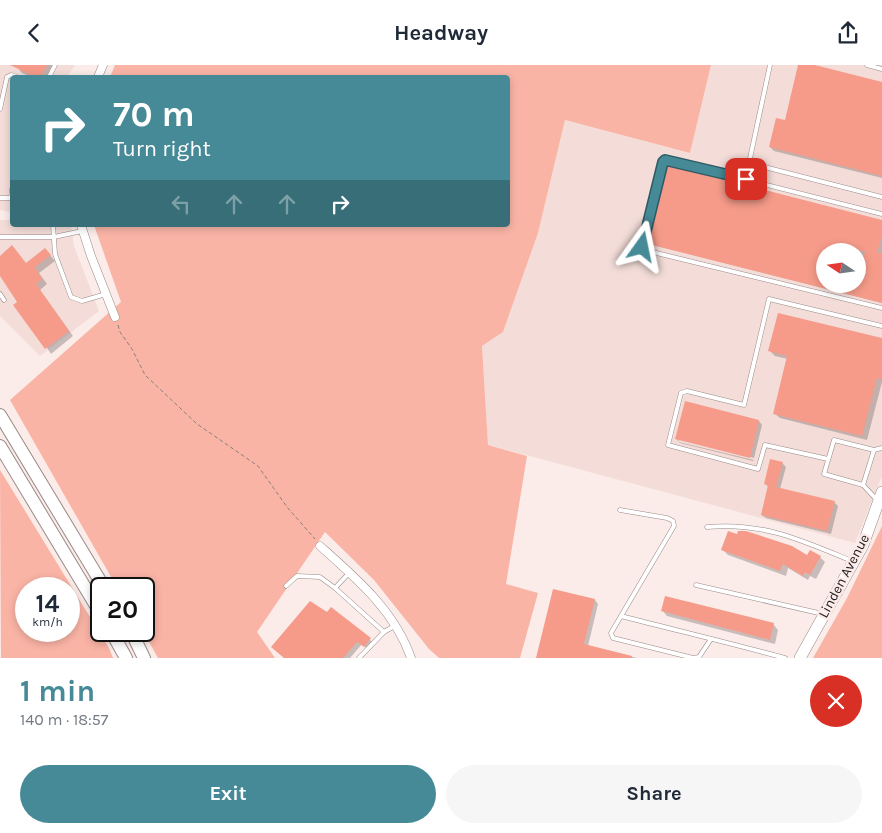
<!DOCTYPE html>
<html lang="en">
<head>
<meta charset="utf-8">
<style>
	body { margin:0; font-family:Karla,sans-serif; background:#f6f6f7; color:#1f2937; height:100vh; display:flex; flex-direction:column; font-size:19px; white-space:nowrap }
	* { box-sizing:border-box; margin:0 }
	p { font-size:16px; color:#747a83 }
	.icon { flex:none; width:28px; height:28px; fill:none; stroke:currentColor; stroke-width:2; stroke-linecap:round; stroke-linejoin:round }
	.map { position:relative; height:593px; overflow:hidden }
	.side { display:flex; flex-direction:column; background:#fff; flex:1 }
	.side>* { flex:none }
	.hud { position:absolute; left:10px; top:10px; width:500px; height:152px; border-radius:5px; box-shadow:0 2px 8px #0003; background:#468a97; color:#fff; overflow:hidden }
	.needle { width:32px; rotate:283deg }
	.tools { position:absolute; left:816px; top:178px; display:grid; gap:10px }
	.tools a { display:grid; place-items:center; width:50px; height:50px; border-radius:50%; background:#fff; box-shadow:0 2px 8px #0003; font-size:25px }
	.speed { position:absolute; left:15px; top:512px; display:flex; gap:10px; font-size:25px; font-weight:700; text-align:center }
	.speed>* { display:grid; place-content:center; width:65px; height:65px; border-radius:50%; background:#fff; box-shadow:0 2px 8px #0003; line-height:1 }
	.speed small { font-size:12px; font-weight:400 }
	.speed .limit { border:2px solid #111; border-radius:8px; background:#fff; color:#111 }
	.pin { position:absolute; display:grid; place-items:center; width:42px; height:42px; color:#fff; margin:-21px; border-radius:10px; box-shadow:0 2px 8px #0006 }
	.me { position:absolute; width:55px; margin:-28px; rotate:12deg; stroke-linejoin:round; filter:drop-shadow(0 0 4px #0008) }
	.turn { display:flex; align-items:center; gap:18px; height:105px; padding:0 20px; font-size:22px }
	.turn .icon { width:65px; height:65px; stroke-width:2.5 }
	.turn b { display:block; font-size:35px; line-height:42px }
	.lanes { display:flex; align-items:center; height:48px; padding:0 20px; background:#0003; justify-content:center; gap:25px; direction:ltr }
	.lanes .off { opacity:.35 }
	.round { display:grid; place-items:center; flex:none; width:52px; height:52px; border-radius:26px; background:#f6f6f7 }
	.headline { display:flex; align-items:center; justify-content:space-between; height:85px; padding:0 20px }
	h1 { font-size:30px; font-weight:700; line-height:38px; color:#468a97 }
	.action { display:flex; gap:10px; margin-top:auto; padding:10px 20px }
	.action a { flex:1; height:58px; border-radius:30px; background:#468a97; color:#fff; font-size:20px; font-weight:700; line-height:58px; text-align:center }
	.action a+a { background:#f6f6f7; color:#1f2937 }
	header { display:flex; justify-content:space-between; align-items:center; height:65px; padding:0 20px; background:#fff; font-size:22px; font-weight:700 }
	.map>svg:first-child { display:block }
</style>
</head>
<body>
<header><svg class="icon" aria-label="back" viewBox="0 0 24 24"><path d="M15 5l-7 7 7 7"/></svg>Headway<svg class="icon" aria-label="share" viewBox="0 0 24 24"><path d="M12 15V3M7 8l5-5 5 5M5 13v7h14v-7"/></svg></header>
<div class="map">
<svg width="882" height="593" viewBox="0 0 882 593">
	<rect width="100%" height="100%" fill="#fbece9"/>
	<g fill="#f4ddd8" fill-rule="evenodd">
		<path d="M0,0H75L67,12H12V147L0,145Z"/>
		<path d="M711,0H882V411L855,478L488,380L482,281L503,267L538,168L565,55L690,88ZM825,186H858V219H825Z"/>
		<path d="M0,155H12V160H71L74,181L99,246L40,291L0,251Z"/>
	</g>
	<g fill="#fab4a6" fill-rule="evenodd">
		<path d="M115,0H711L690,88L565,55L538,168L503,267L482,281L488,380L527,391L506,519L538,528L520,593H439L429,584L374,515L325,467L257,567L275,593H158L143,566L144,524H118L10,335L121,237L94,160H508V12H110Z"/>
		<path d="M0,405L109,583L113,593H1ZM26,524H69V566H26Z"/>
		<path d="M882,461V593H813L847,533Z"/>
	</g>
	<g fill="#0003" fill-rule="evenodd">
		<path d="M18,0H54L48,12H32L22,8L17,2Z"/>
		<path d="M800,0H810L882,18V113L774,86L770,82L786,57Z"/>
		<path d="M882,156V238L650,179ZM825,186H858V219H825Z"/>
		<path d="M50,190L55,196L39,208L47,219L40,225L73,271L51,289L0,209V192L27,199Z"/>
		<path d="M882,275V317L867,375L780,353L774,348L788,294L775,291L770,286Z"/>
		<path d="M759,356L762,360L754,393L679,374V377L677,374Z"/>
		<path d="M679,377L754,395L753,396L680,378Z"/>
		<path d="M782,398L786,402L780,424L834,437L838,441L831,469L766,453L762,450L769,422L765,419Z"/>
		<path d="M723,485L820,492L825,497L816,514L810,511L808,515L788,503L786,511L728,490Z"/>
		<path d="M554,525L595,535L598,539L588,581L637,593H537Z"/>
		<path d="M662,545L773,559L778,565L775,579L667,551Z"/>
		<path d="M355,564L374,578L368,585L362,579L350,593H285Z"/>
	</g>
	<g fill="#f69b8a" fill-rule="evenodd">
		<path d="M10,0H47L41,12H35Z"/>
		<path d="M798,0H815L882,17V111L769,82L776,53L785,55Z"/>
		<path d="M668,100L882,155V169L877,188H882V238L648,179ZM825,186H865L858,219H823Z"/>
		<path d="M12,180L26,198L45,183L51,190L35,202L42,214L36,219L69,266L45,284L13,240L17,237L0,211V191Z"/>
		<path d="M778,248L882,273V314L877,313L862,371L773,349L787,291L768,286Z"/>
		<path d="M685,336L759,355L750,393L675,374Z"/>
		<path d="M770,394L783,397L776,422L835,436L827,466L761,450L768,420L764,419Z"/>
		<path d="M728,466L737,469L738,466H746L792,481L807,490L810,485L821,491L810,510L805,507L803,511L783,499L780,506L721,485Z"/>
		<path d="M553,524L595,534L584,579L632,591V593H536Z"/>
		<path d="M665,531L774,558L770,575L661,546Z"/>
		<path d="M310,536L327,547L331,542L371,573L364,582L357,577L343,593H284L271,582Z"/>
	</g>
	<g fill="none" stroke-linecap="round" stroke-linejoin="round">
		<defs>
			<g id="service">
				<path d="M770,0L749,98L882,132"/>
				<path d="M867,0L882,4"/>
				<path d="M49,12L55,0"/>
				<path d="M0,44L7,12L11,10L17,12"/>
				<path d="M0,133H11L12,124"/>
				<path d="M882,149L668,95L663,97L642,180L644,185L882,243"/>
				<path d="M53,160L55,189L71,232L82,236L106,229"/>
				<path d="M0,172H54L82,166"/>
				<path d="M0,229L4,235"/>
				<path d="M828,394L765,380L758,404L668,380L681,328L687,326L744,340L769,234L882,261"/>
				<path d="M863,420L874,385"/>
				<path d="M877,435L863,420L824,409L834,375L874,385L882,383"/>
				<path d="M620,445L667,453L673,456L674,461L621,551"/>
				<path d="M707,462C763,457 801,475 852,496"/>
				<path d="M350,507L335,523L384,567L396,560"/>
				<path d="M696,520L823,549"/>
				<path d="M286,521L297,511L320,512L335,523"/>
				<path d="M711,574L699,592L693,593L613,573L611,568L621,551C675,565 730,578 785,593"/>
				<path d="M359,593L384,567"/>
			</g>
			<g id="minor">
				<path d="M98,12L103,0"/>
				<path d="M81,160L91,191L115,252"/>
				<path d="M320,481C356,513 395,546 411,593"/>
			</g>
			<path id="secondary" d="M800,593L863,480L882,427"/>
			<g id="primary">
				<path d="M0,350L105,524"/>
				<path d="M0,381L101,549"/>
				<path d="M111,566L126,593"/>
				<path d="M131,566L144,593"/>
			</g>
		</defs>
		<use href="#service" stroke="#988a88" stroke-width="5"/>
		<use href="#minor" stroke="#988a88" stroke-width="9"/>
		<use href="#secondary" stroke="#988a88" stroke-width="12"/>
		<use href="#primary" stroke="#988a88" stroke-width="14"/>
		<path stroke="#897f7d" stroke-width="1" stroke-dasharray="4 2.5" stroke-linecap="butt" d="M118,260L120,267L132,284L145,310L197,359L258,401L287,442L315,474"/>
		<use href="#service" stroke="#fff" stroke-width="4"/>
		<use href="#minor" stroke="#fff" stroke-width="8"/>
		<use href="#secondary" stroke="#fff" stroke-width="11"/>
		<use href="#primary" stroke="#fff" stroke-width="12"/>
	</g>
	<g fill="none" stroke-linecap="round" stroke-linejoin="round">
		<defs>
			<path id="route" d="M642,182L663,97L665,95L746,114"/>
		</defs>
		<use href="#route" stroke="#2e5a62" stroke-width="12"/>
		<use href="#route" stroke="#468a97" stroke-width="9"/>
	</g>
	<g text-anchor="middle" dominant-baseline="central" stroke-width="5" stroke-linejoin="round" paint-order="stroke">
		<g font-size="14" fill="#221d1c" stroke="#fbece9">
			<text transform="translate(844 511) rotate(-62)">Linden Avenue</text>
		</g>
	</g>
</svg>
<div class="tools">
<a><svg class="needle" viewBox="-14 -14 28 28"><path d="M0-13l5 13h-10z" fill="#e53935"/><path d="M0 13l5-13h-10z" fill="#747a83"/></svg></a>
</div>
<div class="speed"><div>14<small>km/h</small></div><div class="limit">20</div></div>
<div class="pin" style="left:746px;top:114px;background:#d93025"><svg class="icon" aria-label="arrive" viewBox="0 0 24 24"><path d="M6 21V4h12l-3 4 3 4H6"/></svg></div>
<svg class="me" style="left:642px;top:182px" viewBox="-20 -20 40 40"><path d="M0-17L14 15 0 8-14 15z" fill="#468a97" stroke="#fff" stroke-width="4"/></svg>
<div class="hud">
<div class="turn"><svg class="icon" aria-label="right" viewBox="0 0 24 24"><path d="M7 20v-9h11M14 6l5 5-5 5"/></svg><div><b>70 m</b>Turn right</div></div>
<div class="lanes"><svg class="icon off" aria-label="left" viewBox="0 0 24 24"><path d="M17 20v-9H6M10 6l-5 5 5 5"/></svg><svg class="icon off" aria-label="ahead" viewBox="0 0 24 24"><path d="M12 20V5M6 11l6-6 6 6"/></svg><svg class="icon off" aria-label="ahead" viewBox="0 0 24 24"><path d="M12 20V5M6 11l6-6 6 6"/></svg><svg class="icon" aria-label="right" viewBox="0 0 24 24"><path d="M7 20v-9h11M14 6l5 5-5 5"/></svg></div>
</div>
</div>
<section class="side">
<div class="headline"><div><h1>1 min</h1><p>140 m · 18:57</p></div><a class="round" style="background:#d93025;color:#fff"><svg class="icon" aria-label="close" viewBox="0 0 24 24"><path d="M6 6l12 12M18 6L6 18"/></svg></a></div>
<div class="action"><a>Exit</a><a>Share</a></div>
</section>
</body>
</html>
